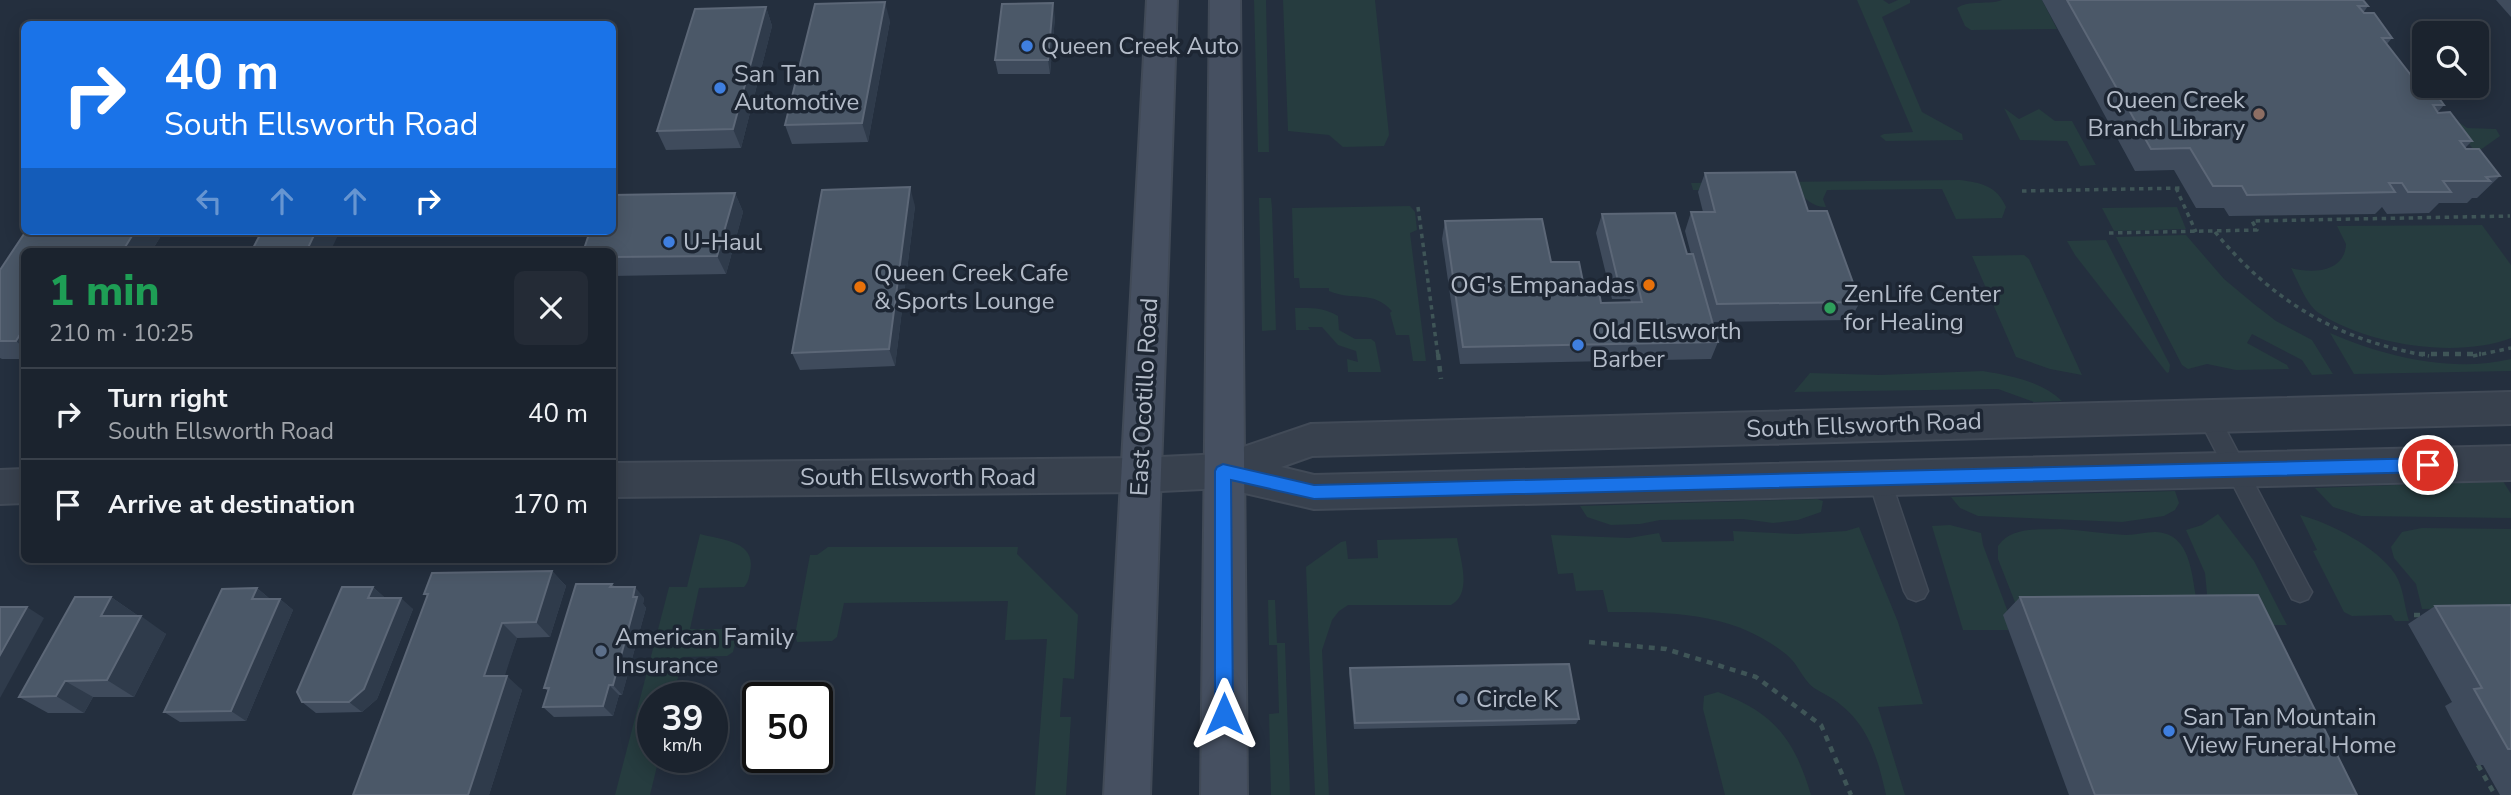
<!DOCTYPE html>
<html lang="en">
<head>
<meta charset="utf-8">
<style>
	body { margin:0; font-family:"Nunito Sans",sans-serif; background:#242b36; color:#f1f3f6; height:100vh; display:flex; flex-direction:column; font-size:26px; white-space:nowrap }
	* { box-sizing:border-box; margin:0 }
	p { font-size:23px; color:#a0a4aa }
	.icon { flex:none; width:38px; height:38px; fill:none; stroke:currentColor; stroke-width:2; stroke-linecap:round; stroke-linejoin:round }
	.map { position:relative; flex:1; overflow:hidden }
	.details { position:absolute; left:21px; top:248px; width:595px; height:315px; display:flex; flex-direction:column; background:#1b232e; border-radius:10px; box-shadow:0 4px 18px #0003,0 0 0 2px #39404a }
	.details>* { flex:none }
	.hud { position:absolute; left:21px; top:21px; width:595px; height:214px; border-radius:10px; box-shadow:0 4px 18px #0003,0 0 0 2px #39404a; background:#1a73e8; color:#fff; overflow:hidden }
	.fabs { position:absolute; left:2412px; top:21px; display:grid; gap:14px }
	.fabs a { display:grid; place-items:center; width:77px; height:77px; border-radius:10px; background:#1b232e; box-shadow:0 4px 18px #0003,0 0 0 2px #39404a; font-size:35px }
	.speed { position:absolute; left:637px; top:682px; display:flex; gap:14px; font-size:35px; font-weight:700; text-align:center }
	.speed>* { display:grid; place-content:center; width:91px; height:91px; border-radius:50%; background:#1b232e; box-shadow:0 4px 18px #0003,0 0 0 2px #39404a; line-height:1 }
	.speed small { font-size:18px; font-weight:400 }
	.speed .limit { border:4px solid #111; border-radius:10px; background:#fff; color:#111 }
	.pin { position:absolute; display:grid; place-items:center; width:60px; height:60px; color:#fff; margin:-30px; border:4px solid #fff; border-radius:50%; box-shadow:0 2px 7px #0007 }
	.me { position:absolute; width:77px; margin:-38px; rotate:0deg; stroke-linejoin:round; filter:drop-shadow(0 0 5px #0008) }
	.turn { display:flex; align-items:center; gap:24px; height:147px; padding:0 28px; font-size:32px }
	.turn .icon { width:91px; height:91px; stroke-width:2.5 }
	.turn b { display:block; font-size:49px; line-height:60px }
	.lanes { display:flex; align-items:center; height:66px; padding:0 28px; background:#0003; justify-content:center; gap:35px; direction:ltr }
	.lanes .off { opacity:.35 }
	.round { display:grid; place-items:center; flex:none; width:74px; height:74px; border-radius:10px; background:#242b36 }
	.headline { display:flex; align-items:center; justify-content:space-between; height:119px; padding:0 28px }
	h1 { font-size:42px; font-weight:800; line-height:52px; color:#1e9e55 }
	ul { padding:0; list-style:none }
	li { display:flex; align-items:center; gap:21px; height:91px; padding:0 28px; border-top:2px solid #39404a }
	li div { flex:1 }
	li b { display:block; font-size:26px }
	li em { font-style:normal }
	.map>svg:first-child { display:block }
</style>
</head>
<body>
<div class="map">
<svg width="2511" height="795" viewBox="0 0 2511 795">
	<rect width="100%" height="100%" fill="#242f3e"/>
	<g fill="#263c3f">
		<path d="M1254,0H1266L1269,152H1258Z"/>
		<path d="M1283,0H1375L1389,135L1384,146L1343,147L1329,135L1288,131Z"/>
		<path d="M1857,0H1883L1889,4L1898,0H1910V3L1882,17L1922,112L1962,134L1963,140L1886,141L1880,136L1884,134L1913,132Z"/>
		<path d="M2002,0H2042L2057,29L1971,30L1965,26L1957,8C1968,0 1989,5 2002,0Z"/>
		<path d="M2004,108L2019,119L2039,109L2055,121H2072L2096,165L2080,166L2067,141L2020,140Z"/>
		<path d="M2445,112L2467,128L2496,129L2500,136L2476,153Z"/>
		<path d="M1960,180C1982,183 1997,186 2006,207L2002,218L1956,219L1942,189L1827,190L1823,199L1826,207C1813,208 1804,197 1795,189L1693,190L1691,183Z"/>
		<path d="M1259,198H1271L1272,208L1276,330L1262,331Z"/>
		<path d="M1410,206L1415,212L1417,230L1410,233L1426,361H1413L1409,335H1396L1390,313L1392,311C1372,289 1354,302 1329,291V288H1300L1299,278H1294L1292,208Z"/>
		<path d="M2177,207L2186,229L2114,231L2102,208Z"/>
		<path d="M2482,225L2511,265V338C2457,359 2368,345 2319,313C2307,306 2298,281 2291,268C2313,274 2345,272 2346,244L2337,226Z"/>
		<path d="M2186,235L2224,279L2254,304L2276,321L2312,340L2333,374L2312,375L2302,360L2252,334L2247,343L2287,365L2289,369L2236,370L2207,364L2188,369L2182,365L2116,237Z"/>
		<path d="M2106,240L2170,365L2169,372L2167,373L2075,255L2067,241Z"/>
		<path d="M2024,255L2029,259L2082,375L2050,369L2016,357L1972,256Z"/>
		<path d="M1295,308C1311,308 1323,307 1338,316L1339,330L1355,339H1371L1375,342L1381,372H1348L1347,359L1358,362L1356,351L1338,345L1322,327H1308L1310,330H1296Z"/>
		<path d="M2330,333C2386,357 2451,373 2511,359V371L2354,374Z"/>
		<path d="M1983,371C2011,376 2041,381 2062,401L2034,402L1998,389L1794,392L1810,373L1880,375Z"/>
		<path d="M2503,481L2511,494V518L2361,516L2333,507L2315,488Z"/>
		<path d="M2175,491L2179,503L2175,510L2164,516L2122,522L1978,516L1960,508L1951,497Z"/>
		<path d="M1817,499L1823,501L1821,512L1798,520L1773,523L1743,519L1660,520L1640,524L1611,525L1587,517L1580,506Z"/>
		<path d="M2218,514L2254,561L2287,625H2241L2213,613L2207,594L2205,573L2186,530L2202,525Z"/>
		<path d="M2300,515C2330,523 2377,547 2395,574C2404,588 2404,606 2409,621H2395L2391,615L2352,616L2344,612L2313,551L2317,550Z"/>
		<path d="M1950,525L1981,533L1983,545L2009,615L2008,630H1963L1932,526Z"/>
		<path d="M1859,527L1898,622L1923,704L1878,707L1905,795H1886C1877,755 1868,723 1833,699C1827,695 1820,692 1814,688C1803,680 1798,664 1787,655C1734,612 1673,612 1608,612L1603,590L1576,591L1573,573L1558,574L1551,535L1629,538L1659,533L1662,542L1734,541L1733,531L1796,534L1846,531Z"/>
		<path d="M2422,528L2511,529V608L2422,609L2416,584L2394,558L2391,547L2402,532Z"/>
		<path d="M2061,529C2082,530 2104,534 2126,535C2138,535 2152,530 2163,533C2192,539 2192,580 2197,602L2020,615L1998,559V546C2012,526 2039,530 2061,529Z"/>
		<path d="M700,534C722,540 757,541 750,572C749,578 748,583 744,587L699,588L690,629H734L737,636L733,652L727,656L683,657L673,698H653V758H659L650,795H615L669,587H687Z"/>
		<path d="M1457,538C1460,559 1473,593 1451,605H1348L1339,611L1332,620L1322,650L1329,795H1315L1306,567L1341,542L1346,541L1348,559L1378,558L1377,540Z"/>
		<path d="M828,547H1018L1017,554L1078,615L1074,679L1063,678L1060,717H1071L1066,795H1035L1047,639L1005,640L1008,601L844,603L837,637L832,641L797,642L795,635L810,555H817Z"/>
		<path d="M1268,600H1275L1277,643H1285L1290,795H1271L1269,714L1279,713L1277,645H1269Z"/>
		<path d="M1718,692C1773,712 1794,738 1811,795H1725L1703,709L1704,696Z"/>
	</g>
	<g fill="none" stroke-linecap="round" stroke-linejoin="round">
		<defs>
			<g id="service">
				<path d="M2208,406L2215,409L2308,585L2312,592L2308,599L2300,602L2292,599L2197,415L2201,409Z"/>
				<path d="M1879,469L1887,471L1890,478L1928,591L1924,598L1916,601L1908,598L1904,591L1868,478L1871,471Z"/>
			</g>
			<g id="tertiary">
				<path d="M2511,392V424L1312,456L1281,467L1314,475L2511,446V480L1314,509L1223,488L1141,492L612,497V463L1141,458L1223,454L1311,424Z"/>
				<path d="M24,469V503L0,504V470Z"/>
			</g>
			<g id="secondary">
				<path d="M1147,0H1177L1150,795H1104Z"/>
				<path d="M1210,0H1240L1247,795H1201Z"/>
			</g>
		</defs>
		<use href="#service" stroke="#414a57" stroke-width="3"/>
		<use href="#tertiary" stroke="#414a57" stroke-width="4"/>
		<use href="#secondary" stroke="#414a57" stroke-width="4"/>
		<g stroke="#3f5557" stroke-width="3.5" stroke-dasharray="4.5 4.5" stroke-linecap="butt">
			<path d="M2176,188L2196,232"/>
			<path d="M2022,191L2184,188"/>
			<path d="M1418,207L1438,356"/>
			<path d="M2215,232C2274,303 2338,340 2429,356"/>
			<path d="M2109,233L2257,230L2252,221L2510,216"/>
			<path d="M2473,356L2511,348"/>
		</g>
		<g stroke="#3f5557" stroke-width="4.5" stroke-dasharray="6 6" stroke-linecap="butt">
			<path d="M1438,354L1441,379"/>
			<path d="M2419,354H2481"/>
			<path d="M2414,615H2426"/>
			<path d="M1589,642L1666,649L1756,677L1821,725L1851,795"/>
			<path d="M2478,765L2495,795"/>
		</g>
		<use href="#service" fill="#38414e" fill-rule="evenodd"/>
		<use href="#tertiary" fill="#38414e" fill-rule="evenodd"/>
		<use href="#secondary" fill="#465061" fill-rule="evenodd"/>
	</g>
	<g fill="#3f4b5c">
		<path d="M2042,0H2363L2368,6L2363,13L2392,38L2387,44L2414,79L2444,105L2438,112L2472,141L2465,148L2500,176L2477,198H2472L2467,203H2439L2429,213L2387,214L2382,207L2375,214L2229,216L2224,208H2196L2174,170L2135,171Z"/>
		<path d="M2496,0H2511V17Z"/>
		<path d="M766,7L772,26L741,148L666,150L657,131Z"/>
		<path d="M1055,17L1050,74H998L995,60Z"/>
		<path d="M890,21L868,142L792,144L785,125Z"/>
		<path d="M1705,173L1808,211L1860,302L1850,320L1713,322L1718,342L1711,359L1460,364L1442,239L1445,221L1551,262L1585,292L1601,303L1631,302L1630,299H1612L1596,233L1602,214L1687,254H1691L1685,231L1691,212H1703L1698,192Z"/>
		<path d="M735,193L743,212L726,274L612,276V252Z"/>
		<path d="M915,206L895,366L800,370L792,353Z"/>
		<path d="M26,231H164L151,252H24V359H2L0,358V270Z"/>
		<path d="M552,571L566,586L550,637L517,638L504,676L522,690L489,795H353L427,596L424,594Z"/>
		<path d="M612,584L615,587L644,598L643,604L646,608L622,695H619L613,716L554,717L543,707L548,691L544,688Z"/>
		<path d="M373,587L385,598L413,609L377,699L362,712L316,713L302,702Z"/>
		<path d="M257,588L270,599H280L293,610L246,721L180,722L164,712Z"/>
		<path d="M111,597L137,615L136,616L166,634L134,697H93L84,713H48L19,697Z"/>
		<path d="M2020,597L2357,795H2069L2003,615Z"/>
		<path d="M2511,605V795H2500L2483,765H2477L2450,716L2445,706L2452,702L2408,624L2435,606Z"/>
		<path d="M1350,668L1579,719L1576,724L1354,729L1349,673Z"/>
	</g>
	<g fill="#2f3b4b">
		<path d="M885,2L890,21L868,142L862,123Z"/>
		<path d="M1053,3L1055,17L1050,74L1048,60Z"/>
		<path d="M766,7L772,26L741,148L733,129Z"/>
		<path d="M910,187L915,206L895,366L889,349Z"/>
		<path d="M735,193L743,212L726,274L717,256Z"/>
		<path d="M135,231H164L151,252H122Z"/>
		<path d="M316,231H340L330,252H306Z"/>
		<path d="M24,328V348L16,341Z"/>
		<path d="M552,571L566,586L550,637L536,622Z"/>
		<path d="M373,587L385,598H368Z"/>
		<path d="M635,587L644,598L643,604L646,608L622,695L613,685Z"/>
		<path d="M257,588L271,600L252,599Z"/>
		<path d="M111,597L137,615L127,634L101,616Z"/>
		<path d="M401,598L413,609L377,699L362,712L349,702Z"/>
		<path d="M280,599L293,610L246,721L231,711Z"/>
		<path d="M27,607L44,618L0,698V655Z"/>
		<path d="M141,616L166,634L134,697L107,680Z"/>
		<path d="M502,623L517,638L500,691L484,676Z"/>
		<path d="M507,676L522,690L489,795H468Z"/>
		<path d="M65,681L93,697L84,713L56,696Z"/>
		<path d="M609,685L619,695L613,716L603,706Z"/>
	</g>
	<g fill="#4b5868" stroke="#5c6777" stroke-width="2">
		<path d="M2067,0H2363L2368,6H2358L2364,13H2374L2392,38H2382L2414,79H2424V86H2430L2444,105H2433L2438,113L2450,112L2472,141H2460L2466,149H2479L2500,176L2486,177L2490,181H2443L2451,192H2408L2402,183H2389L2395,192L2247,195L2242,186H2213L2190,148L2151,149Z"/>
		<path d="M885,2L862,123L785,125L815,4Z"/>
		<path d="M1053,3L1048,60H995L1002,4Z"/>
		<path d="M766,7L733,129L657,131L695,9Z"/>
		<path d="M1795,172L1808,211H1827L1860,302L1717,304L1691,212H1715L1705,173Z"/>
		<path d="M910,187L889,349L792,353L822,190Z"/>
		<path d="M735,193L717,256L612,257V252H583L590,231H612V195Z"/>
		<path d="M1675,213L1687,254H1693L1718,342L1463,347L1445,221L1542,219L1551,262H1579L1585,292H1599L1601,303L1642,302L1637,281H1618L1602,214Z"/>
		<path d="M26,231H135L122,252H24V328L16,341H0V270Z"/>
		<path d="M262,231H316L306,252H251Z"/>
		<path d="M552,571L536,622L502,623L484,676H507L468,795H353L428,594H424L432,573Z"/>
		<path d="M576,584H612L610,587H635L633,597H637L613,685H609L603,706L543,707L549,688H544Z"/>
		<path d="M342,587H373L368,598H401L364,689L349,702H302L297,692Z"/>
		<path d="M257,588L252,599H280L231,711L164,712L222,589Z"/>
		<path d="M2258,595L2357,795H2095L2020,597Z"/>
		<path d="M75,597H111L101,616H141L107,680L65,681L56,696L19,697Z"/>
		<path d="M2511,605V749H2508L2474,689L2482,688L2435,606Z"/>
		<path d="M0,607H27L0,655Z"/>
		<path d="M1569,664L1579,719L1355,723L1350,668Z"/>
	</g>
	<path fill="#1a73e8" stroke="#114b97" stroke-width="2" d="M2428,458L2434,460L2437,465L2434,470L2428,472L1314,499L1231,480L1233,714L1231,720L1224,723L1217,720L1215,714V471L1217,467L1223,464L1314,485Z"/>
	<g fill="#3f7fe0" stroke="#1d2633" stroke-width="2.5">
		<circle cx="1027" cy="46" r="7"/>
		<circle cx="720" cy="88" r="7"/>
		<circle cx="669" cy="242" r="7"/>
		<circle cx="1578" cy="345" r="7"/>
		<circle cx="2169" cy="731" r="7"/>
	</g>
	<circle fill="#8d6e63" stroke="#1d2633" stroke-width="2.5" cx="2259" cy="114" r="7"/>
	<g fill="#e8710a" stroke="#1d2633" stroke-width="2.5">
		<circle cx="1649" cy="285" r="7"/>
		<circle cx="860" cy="287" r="7"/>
	</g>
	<circle fill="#2e9e5b" stroke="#1d2633" stroke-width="2.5" cx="1830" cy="308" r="7"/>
	<g fill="#5c6f8a" stroke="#1d2633" stroke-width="2.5">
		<circle cx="601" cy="651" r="7"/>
		<circle cx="1462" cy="699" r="7"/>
	</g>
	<g text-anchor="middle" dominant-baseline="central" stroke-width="7" stroke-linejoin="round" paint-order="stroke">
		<g font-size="24" fill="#b4bcc9" stroke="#1d2633" text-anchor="start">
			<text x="1041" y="46">Queen Creek Auto</text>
			<text x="734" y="74">San Tan<tspan x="734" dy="28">Automotive</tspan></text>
			<text x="2245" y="100" text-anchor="end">Queen Creek<tspan x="2245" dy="28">Branch Library</tspan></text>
			<text x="683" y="242">U-Haul</text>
			<text x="874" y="273">Queen Creek Cafe<tspan x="874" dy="28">&amp; Sports Lounge</tspan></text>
			<text x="1635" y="285" text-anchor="end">OG's Empanadas</text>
			<text x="1844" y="294">ZenLife Center<tspan x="1844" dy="28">for Healing</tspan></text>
			<text x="1592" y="331">Old Ellsworth<tspan x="1592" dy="28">Barber</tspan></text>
			<text x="615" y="637">American Family<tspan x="615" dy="28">Insurance</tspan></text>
			<text x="1476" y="699">Circle K</text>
			<text x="2183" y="717">San Tan Mountain<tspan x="2183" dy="28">View Funeral Home</tspan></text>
		</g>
		<g font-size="24" fill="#b4bcc9" stroke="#1d2633">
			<text transform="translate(1144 397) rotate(-87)">East Ocotillo Road</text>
			<text transform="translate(1864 425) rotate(-2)">South Ellsworth Road</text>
			<text x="918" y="477">South Ellsworth Road</text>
		</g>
	</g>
</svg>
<div class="fabs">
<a><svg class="icon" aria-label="search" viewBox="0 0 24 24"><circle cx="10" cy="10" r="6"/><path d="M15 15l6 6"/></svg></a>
</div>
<div class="speed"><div>39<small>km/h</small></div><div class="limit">50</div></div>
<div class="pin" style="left:2428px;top:465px;background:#d93025"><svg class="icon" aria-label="arrive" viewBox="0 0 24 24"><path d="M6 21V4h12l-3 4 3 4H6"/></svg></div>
<svg class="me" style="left:1224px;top:714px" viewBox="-20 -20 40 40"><path d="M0-17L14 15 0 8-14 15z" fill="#1a73e8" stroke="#fff" stroke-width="4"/></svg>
<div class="hud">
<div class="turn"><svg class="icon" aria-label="right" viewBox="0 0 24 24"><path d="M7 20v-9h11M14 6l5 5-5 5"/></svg><div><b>40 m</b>South Ellsworth Road</div></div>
<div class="lanes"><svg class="icon off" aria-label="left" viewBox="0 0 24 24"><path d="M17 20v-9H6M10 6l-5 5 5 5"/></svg><svg class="icon off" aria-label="ahead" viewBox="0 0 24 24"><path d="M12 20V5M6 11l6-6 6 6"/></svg><svg class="icon off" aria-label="ahead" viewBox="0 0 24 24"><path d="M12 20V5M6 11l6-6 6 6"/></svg><svg class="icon" aria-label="right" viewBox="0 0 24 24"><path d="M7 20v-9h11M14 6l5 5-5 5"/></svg></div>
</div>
<section class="details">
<div class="headline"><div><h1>1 min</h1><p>210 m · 10:25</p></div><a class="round"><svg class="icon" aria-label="close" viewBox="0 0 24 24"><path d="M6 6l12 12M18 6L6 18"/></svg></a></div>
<ul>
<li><svg class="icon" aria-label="right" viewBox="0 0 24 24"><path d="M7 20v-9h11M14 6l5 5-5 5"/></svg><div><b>Turn right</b><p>South Ellsworth Road</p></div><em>40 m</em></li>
<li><svg class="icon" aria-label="arrive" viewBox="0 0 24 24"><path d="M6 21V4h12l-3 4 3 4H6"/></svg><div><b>Arrive at destination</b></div><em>170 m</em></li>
</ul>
</section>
</div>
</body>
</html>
